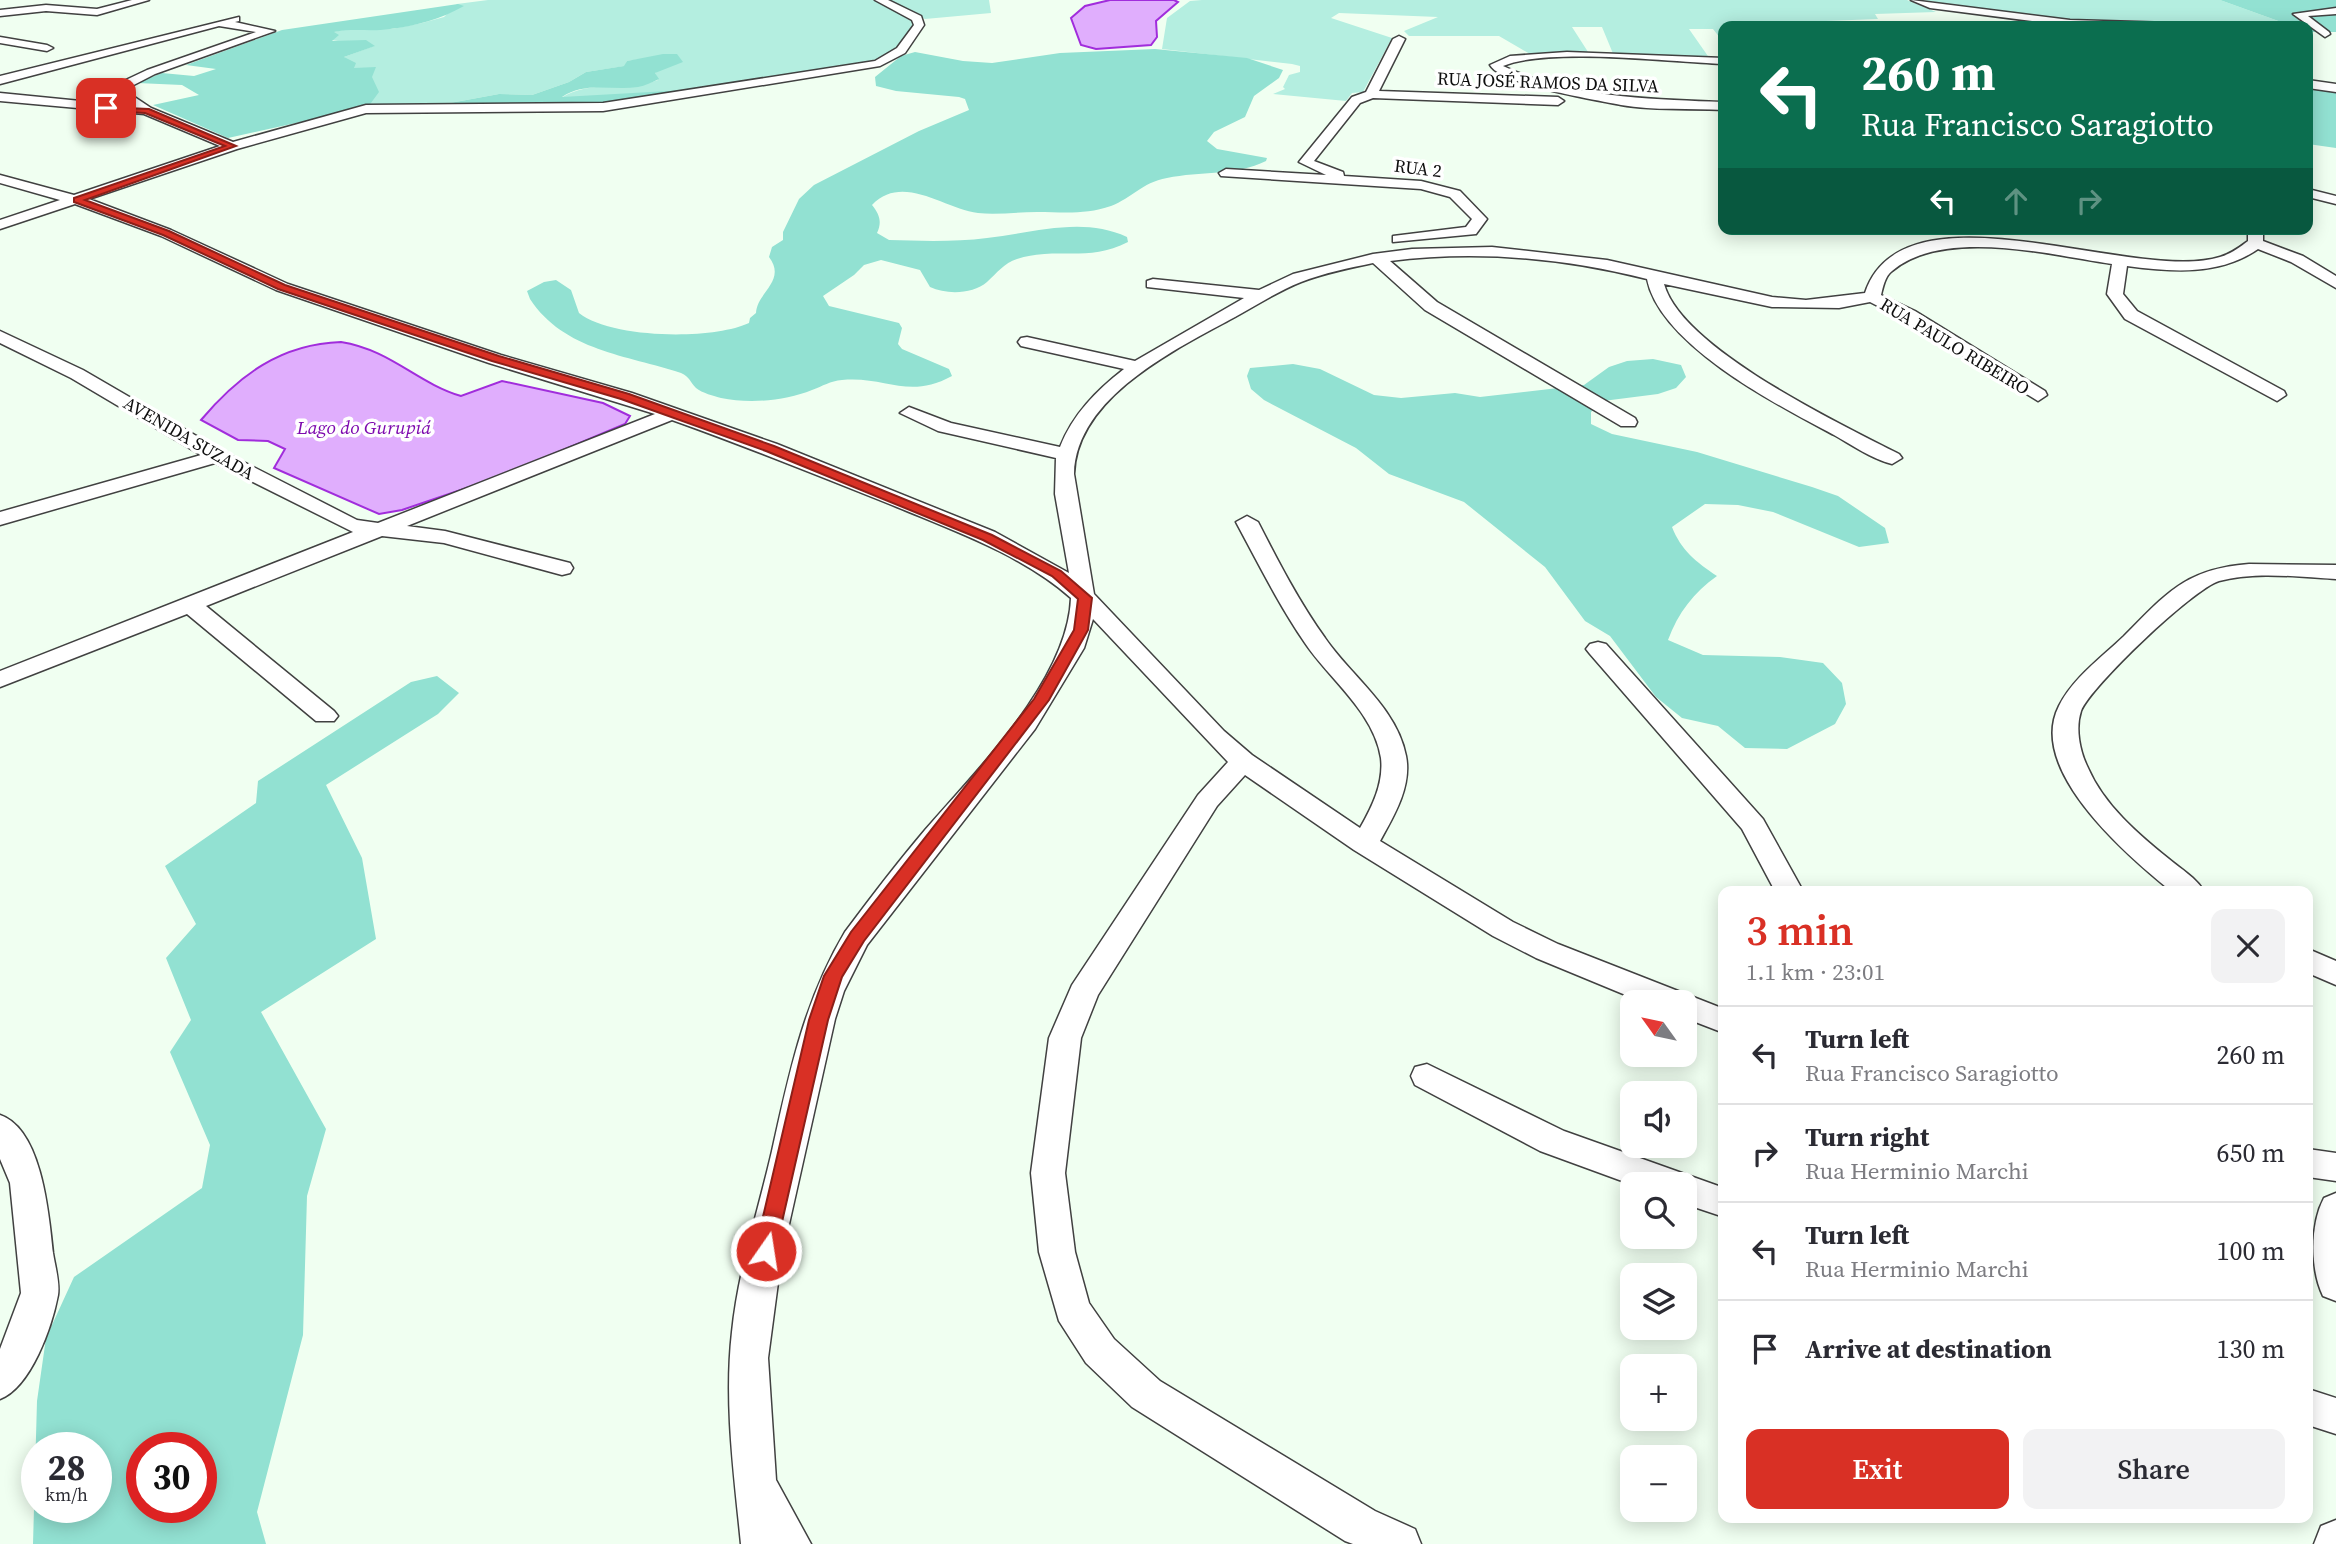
<!DOCTYPE html>
<html lang="en">
<head>
<meta charset="utf-8">
<style>
	body { margin:0; font-family:"Source Serif 4",serif; background:#f2f2f3; color:#2b2b33; height:100vh; display:flex; flex-direction:column; font-size:26px; white-space:nowrap }
	* { box-sizing:border-box; margin:0 }
	p { font-size:23px; color:#7c7c81 }
	.icon { flex:none; width:38px; height:38px; fill:none; stroke:currentColor; stroke-width:2; stroke-linecap:round; stroke-linejoin:round }
	.map { position:relative; flex:1; overflow:hidden }
	.details { position:absolute; left:1718px; top:886px; width:595px; height:637px; display:flex; flex-direction:column; background:#fff; border-radius:14px; box-shadow:0 4px 18px #0003 }
	.details>* { flex:none }
	.guide { position:absolute; left:1718px; top:21px; width:595px; height:214px; border-radius:14px; box-shadow:0 4px 18px #0003; background:#0b6e4f; color:#fff; overflow:hidden }
	.needle { width:46px; rotate:303deg }
	.controls { position:absolute; left:1620px; top:990px; display:grid; gap:14px }
	.controls a { display:grid; place-items:center; width:77px; height:77px; border-radius:14px; background:#fff; box-shadow:0 4px 18px #0003; font-size:35px }
	.speed { position:absolute; left:21px; top:1432px; display:flex; gap:14px; font-size:35px; font-weight:700; text-align:center }
	.speed>* { display:grid; place-content:center; width:91px; height:91px; border-radius:50%; background:#fff; box-shadow:0 4px 18px #0003; line-height:1 }
	.speed small { font-size:18px; font-weight:400 }
	.speed .limit { border:10px solid #d22; background:#fff; color:#111 }
	.pin { position:absolute; display:grid; place-items:center; width:60px; height:60px; color:#fff; margin:-30px; border-radius:14px; box-shadow:0 4px 10px #0006 }
	.me { position:absolute; width:77px; margin:-38px; rotate:13deg; stroke-linejoin:round; filter:drop-shadow(0 0 5px #0008) }
	.turn { display:flex; align-items:center; gap:24px; height:147px; padding:0 28px; font-size:32px }
	.turn .icon { width:91px; height:91px; stroke-width:2.5 }
	.turn b { display:block; font-size:49px; line-height:60px }
	.lanes { display:flex; align-items:center; height:66px; padding:0 28px; background:#0003; justify-content:center; gap:35px; direction:ltr }
	.lanes .off { opacity:.35 }
	.round { display:grid; place-items:center; flex:none; width:74px; height:74px; border-radius:14px; background:#f2f2f3 }
	.head { display:flex; align-items:center; justify-content:space-between; height:119px; padding:0 28px }
	h1 { font-size:42px; font-weight:600; line-height:52px; color:#d93025 }
	.primary-button { display:flex; gap:14px; margin-top:auto; padding:14px 28px }
	.primary-button a { flex:1; height:80px; border-radius:14px; background:#d93025; color:#fff; font-size:28px; font-weight:600; line-height:80px; text-align:center }
	.primary-button a+a { background:#f2f2f3; color:#2b2b33 }
	ul { padding:0; list-style:none }
	li { display:flex; align-items:center; gap:21px; height:98px; padding:0 28px; border-top:2px solid #e1e1e2 }
	li div { flex:1 }
	li b { display:block; font-size:26px }
	li em { font-style:normal }
	.map>svg:first-child { display:block }
</style>
</head>
<body>
<div class="map">
<svg width="2336" height="1544" viewBox="0 0 2336 1544">
	<rect width="100%" height="100%" fill="#f0fff1"/>
	<g fill="#b4eee0">
		<path d="M488,0H875L913,19L914,26L902,45L882,61L663,93L561,98C591,79 626,92 658,80L655,73L677,54L627,61L625,66L586,72L569,82L532,95L499,94L439,105L368,107L353,68L344,57L374,46L331,40L333,32L349,29H392L422,23L444,17L457,4Z"/>
		<path d="M889,0H989L991,13L925,19Z"/>
		<path d="M1202,0H1907L1936,12L1875,14L1878,19L1826,21L1833,26H1724V43L1713,29H1689L1710,59L1614,56L1602,27H1572L1590,55L1530,54L1499,36H1409L1404,31L1438,17L1339,13L1331,18L1392,38L1363,92L1352,93L1346,101L1273,94L1285,89L1283,87L1289,75L1300,72V66L1292,64L1162,49L1167,18L1190,1Z"/>
		<path d="M1922,0H2220L2292,26L2077,22Z"/>
	</g>
	<g fill="#92e1d2" fill-rule="evenodd">
		<path d="M2220,0H2336V32H2308V26H2292Z"/>
		<path d="M458,4L464,6C441,19 416,26 390,29C371,32 353,28 334,32L339,35L332,41L366,40L375,46L344,57L356,63L354,68L376,67L372,77L379,92L368,107L228,138L153,105L199,95L182,85L137,83L162,73L194,76L216,69L186,65L282,30Z"/>
		<path d="M1155,49L1247,58L1283,70L1279,78L1254,96L1245,117L1214,132L1207,141L1217,149L1267,158L1266,161C1236,176 1200,171 1167,178C1141,183 1132,198 1111,206C1085,215 1063,212 1037,212C1017,212 997,215 978,213C944,209 903,173 872,205C880,215 882,222 877,233L889,240C921,241 956,242 987,238C1034,233 1082,216 1127,237L1128,242C1087,263 1057,246 1017,259C1004,263 997,273 987,282C973,294 947,295 930,287L920,270L881,260L864,265L854,275L823,296L829,306L899,323L902,328L898,344L902,349L949,369L952,376C908,400 887,376 842,380C830,381 823,386 812,390C785,401 749,404 721,398C714,396 702,393 696,388C690,382 690,377 681,373C627,355 564,351 530,299L527,291L544,282L556,280L571,290L579,313C612,339 713,340 749,323L750,318L756,313C757,292 787,281 769,257L772,247L783,240V232L799,199L814,185L919,131L969,110L965,99L959,97L896,91L876,86L875,77L901,56L915,52L963,61L992,63L1060,53Z"/>
		<path d="M663,54H677L683,62L655,73L659,79C652,82 645,86 638,87C612,91 585,81 562,97L686,90L606,105H439L499,94L532,95L569,82L586,72L624,66L627,61Z"/>
		<path d="M2308,85L2336,89V148L2308,144Z"/>
		<path d="M1653,359L1681,365L1686,377L1676,388L1658,394L1603,401L1591,412V424L1612,434L1697,452L1812,487L1838,496L1885,528L1889,543L1859,547L1773,512L1738,505L1705,504L1672,527C1681,550 1696,562 1717,576C1694,592 1678,613 1668,640L1703,655L1780,657L1823,663L1842,683L1846,704L1835,724L1787,749L1745,748L1718,726L1682,718L1656,697L1610,636L1585,621L1545,567L1464,502L1389,474L1356,448L1264,400L1251,389L1247,376L1250,368L1293,364L1320,369L1374,395L1401,398L1455,393L1480,397L1584,385L1609,367L1627,361Z"/>
		<path d="M437,676L459,693L438,714L326,785L362,858L376,939L261,1012L326,1129L307,1196L303,1335L257,1512L266,1544H33L37,1401L46,1338L74,1277L202,1188L210,1145L170,1052L191,1020L166,958L196,924L165,866L256,803L258,781L411,682ZM37,1447H96V1507H37ZM201,1447V1507H142V1447Z"/>
	</g>
	<g fill="#e0aefd" stroke="#a12ddc" stroke-width="2">
		<path d="M1110,0H1174L1178,2L1156,21L1157,37L1151,45L1096,49L1081,45L1071,18L1085,6Z"/>
		<path d="M341,342C391,350 417,383 461,396L502,381L603,403L630,416L625,424L496,478L402,510L379,514L274,468L285,449L268,441L238,440L201,420C239,375 281,344 341,342Z"/>
	</g>
	<g fill="none" stroke-linecap="round" stroke-linejoin="round">
		<defs>
			<g id="minor">
				<path d="M132,0H149L97,15L46,11L0,16V10L46,5L97,9Z"/>
				<path d="M875,0H888L921,16L924,25L905,53L880,66L603,111L366,113L237,149L89,199L171,230L288,284L501,355L632,393L777,444L995,532L1069,573L1055,494L1056,458L938,431L900,413L909,407L951,423L1060,447C1073,414 1096,391 1124,369L1021,346L1018,342L1021,338L1027,337L1135,361L1244,298L1147,287V281L1153,279L1259,290L1293,274L1373,254L1412,249L1492,247L1607,260L1772,297L1806,300L1865,293C1903,177 2135,284 2220,257C2231,254 2240,247 2248,241V229H2263V241L2303,256L2336,276V288L2291,262L2258,249C2219,276 2172,272 2127,266L2123,294L2137,311L2284,391L2286,395L2277,401L2125,319L2107,294L2112,264C2050,255 1944,227 1892,271C1885,276 1883,287 1881,295L1915,311L2045,391L2047,395L2038,401L1903,319L1870,302L1839,308L1772,307L1664,284C1681,348 1840,424 1899,454L1902,458L1892,464C1872,459 1852,445 1834,435C1779,406 1660,345 1647,279C1564,258 1476,250 1390,261L1437,302L1635,418L1637,422L1635,426H1621L1425,310L1373,263C1349,268 1324,273 1301,282C1278,291 1257,305 1235,317C1176,349 1076,397 1074,474L1094,594L1224,731L1252,755L1360,828C1372,807 1384,783 1381,758C1374,712 1329,679 1305,643C1279,605 1258,563 1236,522L1247,516L1258,522C1278,561 1299,602 1325,638C1351,676 1397,708 1406,756C1412,786 1394,816 1380,841L1513,922L1558,944L1724,1009V1033L1685,1018V1003H1645L1536,958L1493,936L1354,850L1245,775L1217,806L1098,995L1081,1038L1065,1173L1075,1252L1089,1303L1114,1339L1160,1381L1375,1511L1415,1529L1421,1544H1353L1345,1541L1132,1407L1086,1363L1059,1321L1039,1252L1031,1173L1049,1038L1072,985L1198,795L1228,762L1093,619L1084,648L1035,729L867,945L844,991L835,1019L781,1260L768,1358L776,1480L811,1544H741C734,1474 724,1402 732,1332C738,1271 758,1212 772,1151C789,1074 804,1001 845,932C871,897 897,863 925,830C977,770 1068,680 1071,598C1022,555 957,532 897,507C822,477 748,447 672,420L407,526L445,531L570,563L573,568L570,573L562,575L444,543L382,536L206,606L334,711L338,716L334,721H316L187,614L0,687V671L353,532L215,463L0,525V512L201,455L71,378L0,343V331L83,370L224,452L357,520L378,523L655,414L489,363L276,290L161,236L75,204L0,229V220L60,200L0,183V175L74,195L220,146L144,114L0,101V93L131,106L111,93V87L147,70L256,32L219,26L0,84V76L239,17V21L235,22L275,31L155,74L124,90L151,108L233,142L366,105L603,103L875,61L897,48L914,25L912,20Z"/>
				<path d="M1911,0L2070,20L2171,23L2176,26H2070L1930,8Z"/>
				<path d="M2336,8V14L2308,16L2329,32L2330,34L2325,37L2293,14Z"/>
				<path d="M1399,36L1405,39L1379,91L1558,97L1564,101L1558,105L1373,98L1360,103L1314,161L1343,172L1344,176L1421,181L1460,191L1487,219L1476,234L1393,242V236L1466,227L1472,219L1450,197L1421,189L1221,176L1219,173L1226,169L1326,175L1299,162L1352,97L1366,92L1393,39Z"/>
				<path d="M0,37L47,45L53,48L47,51L0,43Z"/>
				<path d="M1567,52L1724,58V64C1670,62 1549,47 1503,66C1570,98 1651,99 1724,102V110C1691,108 1654,111 1621,105C1597,100 1501,85 1490,65L1510,56Z"/>
				<path d="M2308,80L2336,84V92L2308,88Z"/>
				<path d="M2308,189L2336,196V204L2308,197Z"/>
				<path d="M2249,564L2336,565V579C2299,577 2255,571 2219,581C2193,589 2091,686 2081,711C2075,729 2080,752 2088,768C2104,805 2138,834 2169,859C2181,869 2196,878 2204,891H2171C2129,857 2026,770 2059,706C2073,678 2101,658 2124,636C2167,593 2185,569 2249,564Z"/>
				<path d="M1598,642L1606,644L1763,819L1803,891H1775L1742,829L1590,654L1586,649L1590,644Z"/>
				<path d="M2308,949L2336,961V985L2308,973Z"/>
				<path d="M1427,1064L1564,1131L1724,1188V1217L1685,1204V1185H1633L1540,1151L1415,1085L1411,1076L1415,1067Z"/>
				<path d="M0,1115C42,1129 49,1215 53,1253C55,1266 60,1283 58,1295C52,1327 31,1387 0,1399V1349L21,1293L10,1183L0,1159Z"/>
				<path d="M2308,1149L2336,1153V1181L2308,1177Z"/>
				<path d="M2336,1193V1301L2323,1296C2310,1269 2310,1224 2324,1198Z"/>
				<path d="M2308,1389L2336,1398V1434L2308,1425Z"/>
				<path d="M2336,1520V1544H2314L2321,1526Z"/>
			</g>
		</defs>
		<use href="#minor" stroke="#414141" stroke-width="3"/>
		<use href="#minor" fill="#fff" fill-rule="evenodd"/>
	</g>
	<path fill="#d93025" stroke="#8d1f18" stroke-width="2" d="M103,107L149,109L236,146L85,200L169,231L285,285L499,356L629,394L774,446L992,535L1061,571L1092,598L1088,630L1049,700L864,941L842,977L828,1020L774,1257L766,1260L758,1257L755,1251L809,1020L824,976L851,932L1034,699L1074,630L1078,599L1052,576L983,540L766,451L621,399L492,361L278,289L163,235L74,202V198L225,146L145,113L106,111Z"/>
	<g text-anchor="middle" dominant-baseline="central" stroke-width="7" stroke-linejoin="round" paint-order="stroke">
		<g font-size="18" fill="#0e0e0e" stroke="#fff">
			<text transform="translate(1548 82) rotate(2)">RUA JOSÉ RAMOS DA SILVA</text>
			<text transform="translate(1418 168) rotate(7)">RUA 2</text>
			<text transform="translate(1955 346) rotate(31)">RUA PAULO RIBEIRO</text>
			<text transform="translate(189 438) rotate(30)">AVENIDA SUZADA</text>
		</g>
		<g font-size="19" font-style="italic" fill="#7d09ae" stroke="#fff">
			<text x="364" y="427">Lago do Gurupiá</text>
		</g>
	</g>
</svg>
<div class="controls">
<a><svg class="needle" viewBox="-14 -14 28 28"><path d="M0-13l5 13h-10z" fill="#e53935"/><path d="M0 13l5-13h-10z" fill="#7c7c81"/></svg></a>
<a><svg class="icon" aria-label="sound" viewBox="0 0 24 24"><path d="M4 9h4l5-4v14l-5-4H4zM17 9q2 3 0 6"/></svg></a>
<a><svg class="icon" aria-label="search" viewBox="0 0 24 24"><circle cx="10" cy="10" r="6"/><path d="M15 15l6 6"/></svg></a>
<a><svg class="icon" aria-label="layers" viewBox="0 0 24 24"><path d="M12 4l9 5-9 5-9-5zM3 14l9 5 9-5"/></svg></a>
<a>+</a>
<a>−</a>
</div>
<div class="speed"><div>28<small>km/h</small></div><div class="limit">30</div></div>
<div class="pin" style="left:106px;top:108px;background:#d93025"><svg class="icon" aria-label="arrive" viewBox="0 0 24 24"><path d="M6 21V4h12l-3 4 3 4H6"/></svg></div>
<svg class="me" style="left:766px;top:1251px" viewBox="-20 -20 40 40"><circle r="17" fill="#d93025" stroke="#fff" stroke-width="3"/><path d="M0-11L8 9 0 5-8 9z" fill="#fff"/></svg>
<div class="guide">
<div class="turn"><svg class="icon" aria-label="left" viewBox="0 0 24 24"><path d="M17 20v-9H6M10 6l-5 5 5 5"/></svg><div><b>260 m</b>Rua Francisco Saragiotto</div></div>
<div class="lanes"><svg class="icon" aria-label="left" viewBox="0 0 24 24"><path d="M17 20v-9H6M10 6l-5 5 5 5"/></svg><svg class="icon off" aria-label="ahead" viewBox="0 0 24 24"><path d="M12 20V5M6 11l6-6 6 6"/></svg><svg class="icon off" aria-label="right" viewBox="0 0 24 24"><path d="M7 20v-9h11M14 6l5 5-5 5"/></svg></div>
</div>
<section class="details">
<div class="head"><div><h1>3 min</h1><p>1.1 km · 23:01</p></div><a class="round"><svg class="icon" aria-label="close" viewBox="0 0 24 24"><path d="M6 6l12 12M18 6L6 18"/></svg></a></div>
<ul>
<li><svg class="icon" aria-label="left" viewBox="0 0 24 24"><path d="M17 20v-9H6M10 6l-5 5 5 5"/></svg><div><b>Turn left</b><p>Rua Francisco Saragiotto</p></div><em>260 m</em></li>
<li><svg class="icon" aria-label="right" viewBox="0 0 24 24"><path d="M7 20v-9h11M14 6l5 5-5 5"/></svg><div><b>Turn right</b><p>Rua Herminio Marchi</p></div><em>650 m</em></li>
<li><svg class="icon" aria-label="left" viewBox="0 0 24 24"><path d="M17 20v-9H6M10 6l-5 5 5 5"/></svg><div><b>Turn left</b><p>Rua Herminio Marchi</p></div><em>100 m</em></li>
<li><svg class="icon" aria-label="arrive" viewBox="0 0 24 24"><path d="M6 21V4h12l-3 4 3 4H6"/></svg><div><b>Arrive at destination</b></div><em>130 m</em></li>
</ul>
<div class="primary-button"><a>Exit</a><a>Share</a></div>
</section>
</div>
</body>
</html>
